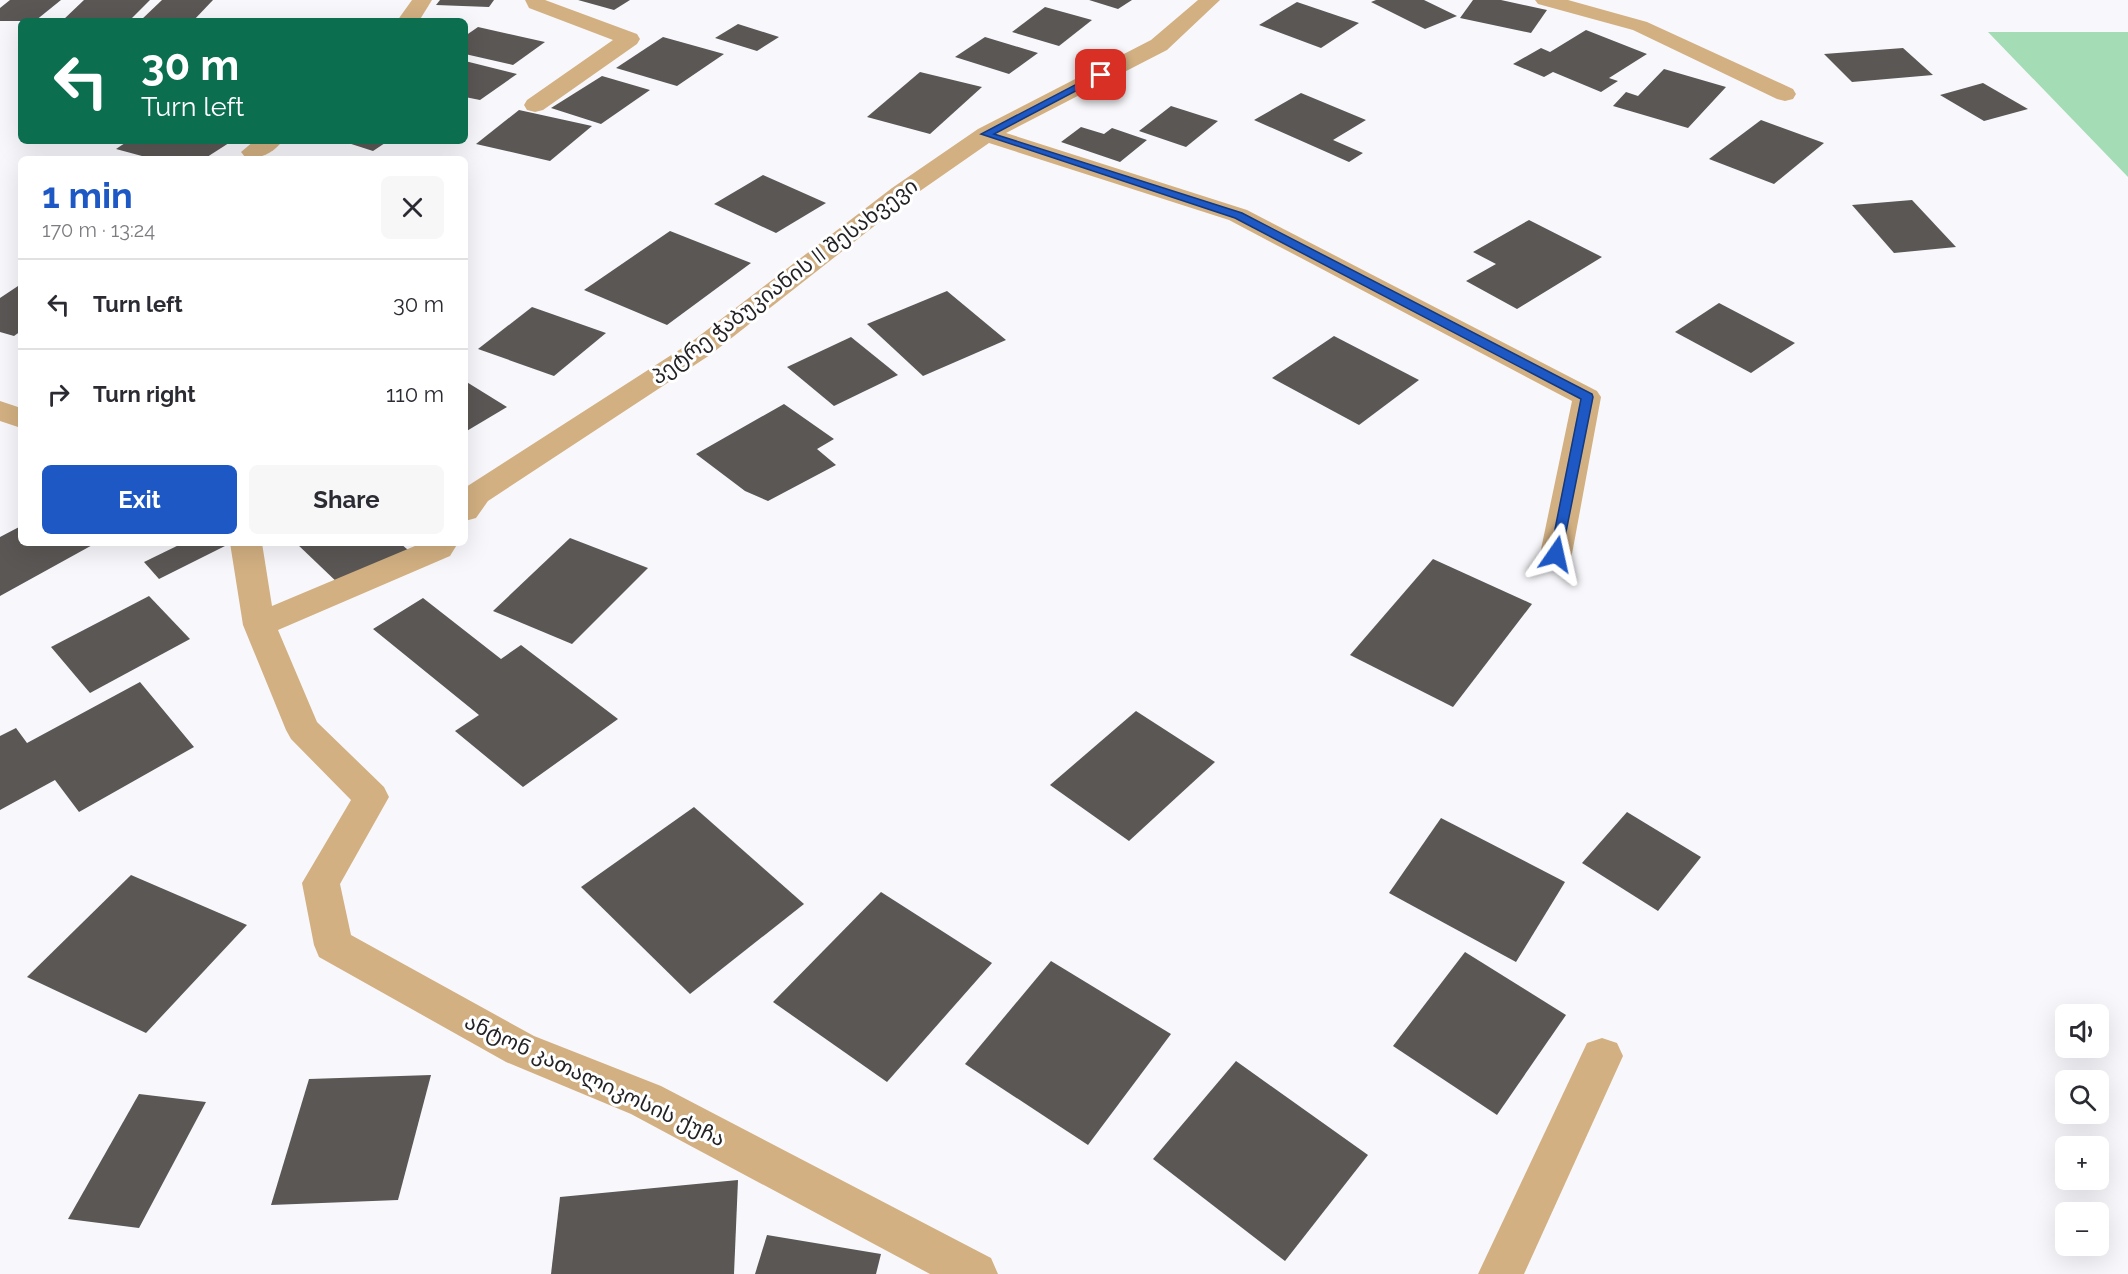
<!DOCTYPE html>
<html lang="en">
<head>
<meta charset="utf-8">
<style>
	body { margin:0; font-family:Raleway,"Noto Sans Georgian",sans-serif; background:#f7f7f7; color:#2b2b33; height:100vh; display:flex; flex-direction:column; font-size:22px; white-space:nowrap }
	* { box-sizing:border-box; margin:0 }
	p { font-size:20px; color:#7c7c81 }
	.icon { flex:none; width:33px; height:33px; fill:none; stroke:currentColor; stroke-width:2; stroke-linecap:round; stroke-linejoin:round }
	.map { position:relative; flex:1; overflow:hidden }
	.panel { position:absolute; left:18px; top:156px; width:450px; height:390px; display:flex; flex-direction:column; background:#fff; border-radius:9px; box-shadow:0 6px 24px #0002 }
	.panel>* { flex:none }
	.banner { position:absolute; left:18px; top:18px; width:450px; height:126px; border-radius:9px; box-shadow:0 6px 24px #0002; background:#0b6e4f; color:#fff; overflow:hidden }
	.controls { position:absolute; left:2055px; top:1004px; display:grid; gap:12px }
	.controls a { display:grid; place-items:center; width:54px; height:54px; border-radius:9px; background:#fff; box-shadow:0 6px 24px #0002; font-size:30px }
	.pin { position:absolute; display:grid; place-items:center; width:51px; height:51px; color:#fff; margin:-26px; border-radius:12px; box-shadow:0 3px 9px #0006 }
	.me { position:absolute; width:66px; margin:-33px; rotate:11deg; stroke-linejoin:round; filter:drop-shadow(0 0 4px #0008) }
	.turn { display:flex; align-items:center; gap:21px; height:126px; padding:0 24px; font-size:27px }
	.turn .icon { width:78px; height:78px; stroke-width:2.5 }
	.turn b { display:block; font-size:42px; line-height:51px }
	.round { display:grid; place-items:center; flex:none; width:63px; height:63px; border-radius:9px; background:#f7f7f7 }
	.summary { display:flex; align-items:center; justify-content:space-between; height:102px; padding:0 24px }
	h1 { font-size:36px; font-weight:700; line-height:45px; color:#1d58c4 }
	.action { display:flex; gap:12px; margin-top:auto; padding:12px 24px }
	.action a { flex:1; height:69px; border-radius:9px; background:#1d58c4; color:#fff; font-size:24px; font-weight:700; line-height:69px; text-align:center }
	.action a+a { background:#f7f7f7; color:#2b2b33 }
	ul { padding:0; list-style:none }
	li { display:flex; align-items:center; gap:18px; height:90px; padding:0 24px; border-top:2px solid #e1e1e2 }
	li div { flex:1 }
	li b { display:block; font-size:22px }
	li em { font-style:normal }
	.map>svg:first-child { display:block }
</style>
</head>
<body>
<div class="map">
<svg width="2128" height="1274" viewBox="0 0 2128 1274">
	<rect width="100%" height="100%" fill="#f8f8fc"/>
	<path fill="#a3dcb5" d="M1988,32H2128V177Z"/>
	<g fill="#5a5755">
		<path d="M10,0H61L35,21H0V8Z"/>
		<path d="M84,0H150L129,21H62Z"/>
		<path d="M162,0H213L193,21H140Z"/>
		<path d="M440,0H494L489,7L436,5Z"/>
		<path d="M578,0H630L614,10Z"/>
		<path d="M1089,0H1132L1118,9Z"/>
		<path d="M1376,0H1424L1457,16L1425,29L1371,2Z"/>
		<path d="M1473,0H1501L1547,10L1531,33L1460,18Z"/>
		<path d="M1297,2L1359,23L1321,48L1259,25Z"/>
		<path d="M1045,7L1092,20L1059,46L1012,32Z"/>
		<path d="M738,24L779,37L757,51L715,38Z"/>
		<path d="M478,27L545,42L513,65L465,54V36Z"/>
		<path d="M1586,30L1647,54L1609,78L1618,81L1601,92L1553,72L1544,77L1513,64L1541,48L1550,52Z"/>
		<path d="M663,37L724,54L677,86L616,68Z"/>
		<path d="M985,37L1038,53L1009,74L955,57Z"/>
		<path d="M1903,48L1933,75L1852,82L1824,54Z"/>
		<path d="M465,61L517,74L480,100L465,97Z"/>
		<path d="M1664,69L1726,87L1688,128L1613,106L1626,92L1638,96Z"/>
		<path d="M920,72L982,87L930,134L867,117Z"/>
		<path d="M602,76L650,90L601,124L551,108Z"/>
		<path d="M1983,83L2028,109L1984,121L1940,95Z"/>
		<path d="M1301,93L1366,120L1333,140L1363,153L1349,162L1254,120Z"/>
		<path d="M1171,106L1218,121L1186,147L1139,131Z"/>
		<path d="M519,110L592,126L550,161L476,144Z"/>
		<path d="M1761,120L1824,143L1774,184L1709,159Z"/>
		<path d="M1081,127L1104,134L1112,128L1147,140L1120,162L1061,142Z"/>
		<path d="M128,141H232L204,159H153L116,149Z"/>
		<path d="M342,141H388L373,151Z"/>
		<path d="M763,175L826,203L776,233L714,204Z"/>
		<path d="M1912,200L1956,247L1894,253L1852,205Z"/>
		<path d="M1529,220L1602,257L1517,309L1466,281L1496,264L1473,252Z"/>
		<path d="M670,231L751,263L667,325L584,290Z"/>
		<path d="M21,284V331L14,336L0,332V298Z"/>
		<path d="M947,291L1006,340L923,376L867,324Z"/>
		<path d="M1719,303L1795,343L1751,373L1675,332Z"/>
		<path d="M532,307L606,333L554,376L478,349Z"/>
		<path d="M1334,336L1419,380L1359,425L1272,378Z"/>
		<path d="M851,337L898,375L834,406L787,367Z"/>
		<path d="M465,381L507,407L465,432Z"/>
		<path d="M784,404L834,439L817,449L836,465L768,501L745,491L696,454Z"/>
		<path d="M21,526V543H96L0,596V537Z"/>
		<path d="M570,538L648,568L572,644L493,611Z"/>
		<path d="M183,543H228L229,544L159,579L144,562Z"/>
		<path d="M296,543H400L408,550L341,586Z"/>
		<path d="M1433,559L1532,604L1453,707L1350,655Z"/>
		<path d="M149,596L190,639L90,693L51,647Z"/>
		<path d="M423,598L501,659L521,645L618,719L523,787L455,731L479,715L373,629Z"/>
		<path d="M140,682L194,747L79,812L55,780L0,810V736L16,728L27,743Z"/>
		<path d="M1136,711L1215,762L1129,841L1050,785Z"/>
		<path d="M694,807L804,904L690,994L581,887Z"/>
		<path d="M1627,812L1701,857L1658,911L1582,863Z"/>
		<path d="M1441,818L1565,882L1516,962L1389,893Z"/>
		<path d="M131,875L247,925L146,1033L27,977Z"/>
		<path d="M881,892L992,963L887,1082L773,1002Z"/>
		<path d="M1465,952L1566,1015L1497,1115L1393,1046Z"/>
		<path d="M1051,961L1171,1034L1088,1145L965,1064Z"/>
		<path d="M1236,1061L1368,1155L1285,1261L1153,1159Z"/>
		<path d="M431,1075L398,1200L271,1205L309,1079Z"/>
		<path d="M139,1094L206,1102L139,1228L68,1219Z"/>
		<path d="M738,1180L734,1274H551L560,1197Z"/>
		<path d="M767,1235L881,1254L876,1274H755Z"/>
	</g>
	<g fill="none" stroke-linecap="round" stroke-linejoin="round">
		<g fill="#d2b082" fill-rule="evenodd">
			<path d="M412,0H432L419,21H397Z"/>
			<path d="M525,0H545L637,34L640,39L637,44L543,110L535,112L527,110L524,105L527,100L613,40L529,8Z"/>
			<path d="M1198,0H1220L1167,50L1006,133L1247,210L1597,391L1601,397L1572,554L1567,562L1556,565L1545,562L1540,554L1572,401L1229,220L989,143L910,198L710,355L488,501L476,518L465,521L466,487L690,343L892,188L978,129L1151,40Z"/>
			<path d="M1535,0H1568L1647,22L1793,89L1796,94L1793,99L1785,101L1777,99L1633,30L1538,4Z"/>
			<path d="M254,141H282C274,153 259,160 245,157L241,152Z"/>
			<path d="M0,401L21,408V428L0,421Z"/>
			<path d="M230,543H262L272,606L422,543H458L450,556L278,630L317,722L384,787L389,797L340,884L351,935L534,1036L661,1086L991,1258L998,1274H930L631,1114L506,1062L319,957L314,945L302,883L351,800L291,739L286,730L243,625Z"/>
			<path d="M1602,1038L1617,1043L1623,1056L1524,1274H1478L1587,1043Z"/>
		</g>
	</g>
	<path fill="#1d58c4" stroke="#13397f" stroke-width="1.5" d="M1098,73L1106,75L994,134L1242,213L1592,394L1593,397L1561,557H1552L1550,554L1581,399L1235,218L981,134Z"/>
	<g text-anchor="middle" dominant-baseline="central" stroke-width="6" stroke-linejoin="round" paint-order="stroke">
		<g font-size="21" fill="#232325" stroke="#fff">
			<text transform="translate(784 281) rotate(-37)">პეტრე ჭაბუკიანის II შესახვევი</text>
			<text transform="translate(595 1080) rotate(25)">ანტონ კათალიკოსის ქუჩა</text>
		</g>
	</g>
</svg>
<div class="controls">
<a><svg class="icon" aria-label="sound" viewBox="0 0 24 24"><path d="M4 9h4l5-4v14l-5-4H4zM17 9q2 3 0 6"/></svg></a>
<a><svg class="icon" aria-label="search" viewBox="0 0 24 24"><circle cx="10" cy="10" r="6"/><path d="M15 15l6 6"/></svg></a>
<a>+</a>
<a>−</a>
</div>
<div class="pin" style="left:1101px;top:75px;background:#d93025"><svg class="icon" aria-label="arrive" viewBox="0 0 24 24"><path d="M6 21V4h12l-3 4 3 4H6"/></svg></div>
<svg class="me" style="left:1556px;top:554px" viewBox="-20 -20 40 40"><path d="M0-17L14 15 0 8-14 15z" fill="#1d58c4" stroke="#fff" stroke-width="4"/></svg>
<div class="banner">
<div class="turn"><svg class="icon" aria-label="left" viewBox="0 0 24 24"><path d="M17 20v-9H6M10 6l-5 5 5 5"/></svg><div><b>30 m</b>Turn left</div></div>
</div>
<section class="panel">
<div class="summary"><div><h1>1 min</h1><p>170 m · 13:24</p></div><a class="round"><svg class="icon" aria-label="close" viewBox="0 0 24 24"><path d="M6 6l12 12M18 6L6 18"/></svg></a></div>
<ul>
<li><svg class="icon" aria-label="left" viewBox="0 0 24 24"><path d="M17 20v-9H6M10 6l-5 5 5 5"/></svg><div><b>Turn left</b></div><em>30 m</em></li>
<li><svg class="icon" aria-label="right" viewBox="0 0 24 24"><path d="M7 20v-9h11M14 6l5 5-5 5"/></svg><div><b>Turn right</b></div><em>110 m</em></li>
</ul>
<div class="action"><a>Exit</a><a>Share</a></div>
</section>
</div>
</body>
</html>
